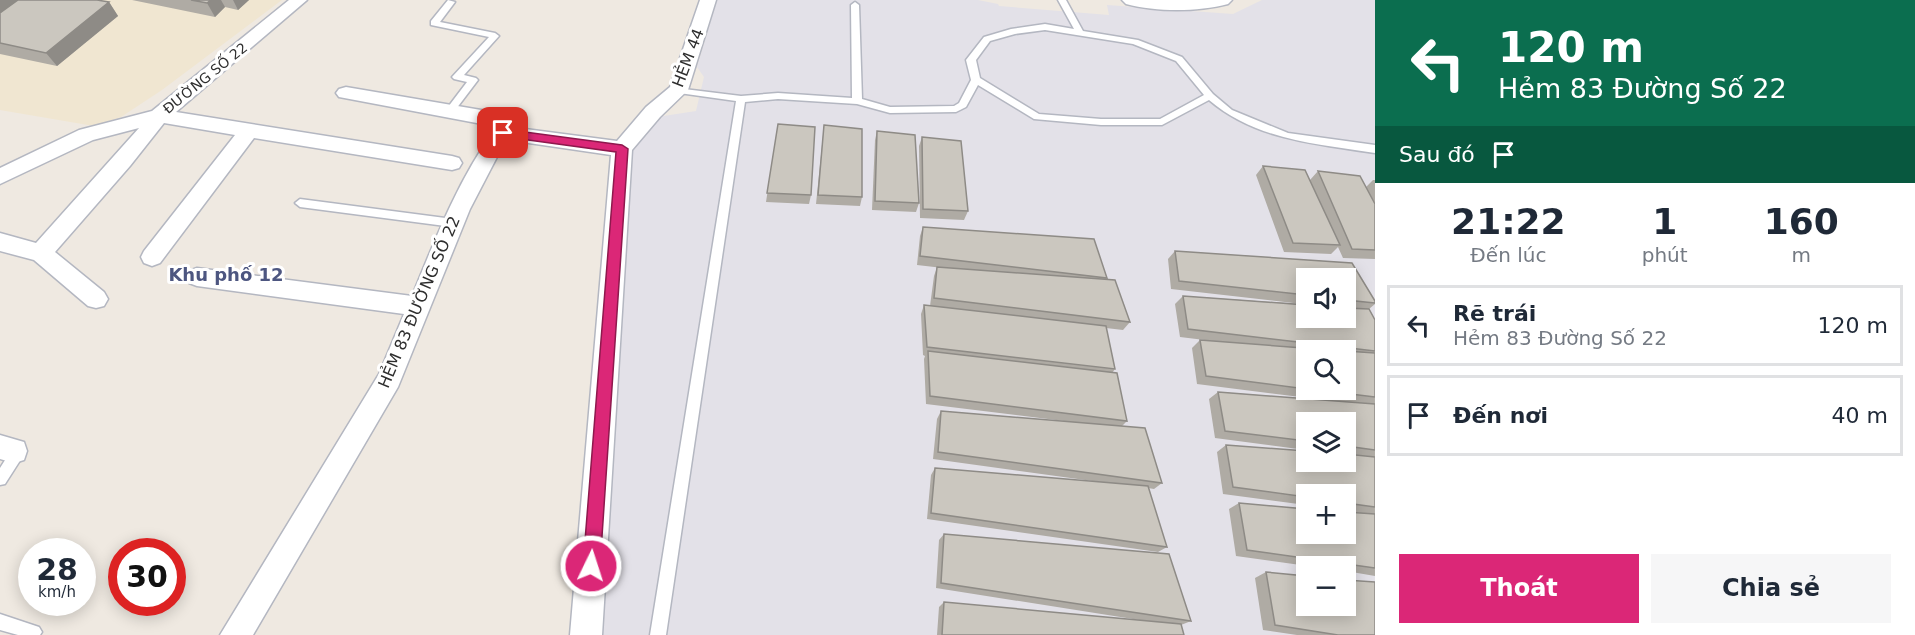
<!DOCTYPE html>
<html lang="vi">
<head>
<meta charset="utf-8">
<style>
	body { margin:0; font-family:"DejaVu Sans",sans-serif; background:#f6f6f7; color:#1f2937; height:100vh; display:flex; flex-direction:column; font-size:22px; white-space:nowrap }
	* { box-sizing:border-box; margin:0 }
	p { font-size:20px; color:#747a83 }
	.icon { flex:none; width:33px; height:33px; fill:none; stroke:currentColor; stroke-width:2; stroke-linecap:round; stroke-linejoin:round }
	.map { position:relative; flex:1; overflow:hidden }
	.panel { display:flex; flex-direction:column; background:#fff; width:540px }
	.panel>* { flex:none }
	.top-card { background:#0b6e4f; color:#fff; overflow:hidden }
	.fabs { position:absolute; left:1296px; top:268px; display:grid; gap:12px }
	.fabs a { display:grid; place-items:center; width:60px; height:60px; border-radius:0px; background:#fff; box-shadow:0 3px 15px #0003; font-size:30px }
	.speed { position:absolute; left:18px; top:538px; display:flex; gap:12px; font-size:30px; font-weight:700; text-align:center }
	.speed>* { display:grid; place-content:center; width:78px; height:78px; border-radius:50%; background:#fff; box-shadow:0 3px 15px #0003; line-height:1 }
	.speed small { font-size:15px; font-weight:400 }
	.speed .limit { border:9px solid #d22; background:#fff; color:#111 }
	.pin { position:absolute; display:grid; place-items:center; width:51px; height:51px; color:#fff; margin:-26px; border-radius:12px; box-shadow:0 3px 9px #0006 }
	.me { position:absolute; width:66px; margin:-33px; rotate:4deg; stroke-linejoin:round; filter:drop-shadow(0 0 4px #0008) }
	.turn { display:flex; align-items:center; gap:21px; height:126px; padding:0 24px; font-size:27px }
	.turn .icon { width:78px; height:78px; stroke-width:2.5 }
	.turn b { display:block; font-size:42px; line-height:51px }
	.then { display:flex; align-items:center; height:57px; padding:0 24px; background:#0003; gap:12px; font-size:22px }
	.eta { display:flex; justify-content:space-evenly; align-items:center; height:102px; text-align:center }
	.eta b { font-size:36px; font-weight:600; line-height:42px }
	.cta { display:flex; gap:12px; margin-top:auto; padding:12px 24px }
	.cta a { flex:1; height:69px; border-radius:0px; background:#db2777; color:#fff; font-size:24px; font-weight:600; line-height:69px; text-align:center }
	.cta a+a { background:#f6f6f7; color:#1f2937 }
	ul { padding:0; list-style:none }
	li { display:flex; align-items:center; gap:18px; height:81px; margin:0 12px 9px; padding:0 12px; border:3px solid #e0e1e3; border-radius:0px }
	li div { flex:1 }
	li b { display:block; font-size:22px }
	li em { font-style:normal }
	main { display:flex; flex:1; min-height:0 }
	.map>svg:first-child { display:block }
</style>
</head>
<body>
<main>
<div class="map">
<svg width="1375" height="635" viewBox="0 0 1375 635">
	<rect width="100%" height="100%" fill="#efe9e1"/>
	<path fill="#e3e1e8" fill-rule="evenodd" d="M717,0H978L998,4L999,6L1109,15L1107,5L1233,14L1262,0H1375V635H592L627,155L657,117L696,111L704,77L697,67ZM1306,279H1346V318H1306ZM1306,351H1346V390H1306ZM1306,423H1346V462H1306ZM1306,495H1346V534H1306ZM1306,567H1346V606H1306Z"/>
	<path fill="#f0e6d1" d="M32,0H282L162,90L121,117L94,126L0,110V30Z"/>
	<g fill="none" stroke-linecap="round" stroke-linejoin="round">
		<defs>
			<g id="service">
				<path d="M448,0L455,2L440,22L495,33L499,36L464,75L476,78L478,80L453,113L450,114L445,111L467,82L454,79L452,77L489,37L431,25V21Z"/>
				<path d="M1058,0H1066L1083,31L1138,40L1182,57L1213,94L1232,110L1288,133L1375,145V153C1316,144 1256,140 1209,100L1162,125H1101L1034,119L978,85L966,107L956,112L890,113L857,104L778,99L745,102L666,635H650L736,101L679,93L676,92V88L741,96L778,93L852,98L851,5L855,2L859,5L862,99L890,107L954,106L959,103L971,80L966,60L984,37L1011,29L1045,24L1074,29ZM1045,30L1133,44L1176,61L1204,95L1160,119H1101L1039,114L980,78L976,60L990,41L1015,34Z"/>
				<path d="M300,199L453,219L458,223L453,227L300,207L295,203Z"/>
				<path d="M14,445L19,447L21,459L5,484L0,485V468L7,457L9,447Z"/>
				<path d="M0,614L39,627L42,632L40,635H18L0,630Z"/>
			</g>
			<g id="minor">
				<path d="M289,0H307L176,112L452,156L459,158L462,163L459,168L452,170L254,138L160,263L152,266L144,263L141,257L144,251L235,135L164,123L130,166L55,252L104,292L108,299L104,306L96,308L88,306L34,260L0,251V233L36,243L139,128L93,140L0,184V168L79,130L152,111Z"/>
				<path d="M700,0H716L688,90L660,117L632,150L602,635H570L611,155L508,140L497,157L470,209L398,387L253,635H220L379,374L404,314L197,286L189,283L185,277L189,271L197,268L412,296C435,240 457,182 493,132L482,124L339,97L336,93L339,89L346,87L487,111L507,121L510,127L617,141L646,107L670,87Z"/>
				<path d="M0,435L24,442L27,451L24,460L14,463L0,459Z"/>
			</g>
			<path id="tertiary" d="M1122,0H1232L1228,4C1197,12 1157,12 1126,4Z"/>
		</defs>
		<use href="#service" stroke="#b4b7c1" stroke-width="3"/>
		<use href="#minor" stroke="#b4b7c1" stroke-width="3"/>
		<use href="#tertiary" stroke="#b4b7c1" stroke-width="3"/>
		<use href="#service" fill="#fff" fill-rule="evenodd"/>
		<use href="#minor" fill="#fff" fill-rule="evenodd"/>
		<use href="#tertiary" fill="#fff" fill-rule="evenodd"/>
	</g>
	<g fill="#afaba4" fill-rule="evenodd">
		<path d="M0,0L109,2L118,16L57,66L0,54Z"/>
		<path d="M132,0H249L238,10L225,7L215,17Z"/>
		<path d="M778,124L811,195L809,204L766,202Z"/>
		<path d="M824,125L862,197L860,206L816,204L823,135Z"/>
		<path d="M877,131L919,203L916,212L872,210L875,140Z"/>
		<path d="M922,137L968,211L964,220L920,218L919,146Z"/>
		<path d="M1263,166L1310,180L1318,171L1366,187L1373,180H1375V259L1343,258L1338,247L1331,254L1284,252L1256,175Z"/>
		<path d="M923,227L1107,278L1106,279L1130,322L1123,330L1106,328L1115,369L1112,373L1127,421L1122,426L1162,483L1154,489L1148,488L1167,547L1158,552L927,519L931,475L935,468L1107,483L933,459L937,419L941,411L1072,422L926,404L924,359L925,356L923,355L921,314L924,305L930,306L934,276L937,267L943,268L917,265L920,236Z"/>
		<path d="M1175,251L1352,263L1375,301V304L1369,309L1375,320V576L1346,571V567H1315L1236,556L1229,509L1239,503L1306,509V534H1346V512L1368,514L1346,511V495H1306V505L1223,494L1217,452L1226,445L1306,451V462H1346V423H1306V450L1215,438L1209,399L1218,392L1325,400L1197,384L1192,348L1200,340L1221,342L1180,337L1175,304L1183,296L1302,304L1171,289L1168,259ZM1306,279H1346V318H1306ZM1306,351H1346V390H1306Z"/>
		<path d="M944,534L1191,621L1181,625L1184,635H937L939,607L944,602L1152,622L936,588L939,540Z"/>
		<path d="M1266,572L1375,635H1297L1263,630L1255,578Z"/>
	</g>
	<g fill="#8e8b86">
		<path d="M0,0H19L0,28Z"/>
		<path d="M211,0H221L225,7L215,17L207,3Z"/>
		<path d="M233,0H249L238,10Z"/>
		<path d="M109,2L118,16L57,66L46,53Z"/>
	</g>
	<g fill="#cbc7bf" stroke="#8e8b86" stroke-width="1.5">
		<path d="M18,0H97L109,2L46,53L0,43V13Z"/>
		<path d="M191,0H211L207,3Z"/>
		<path d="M778,124L815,127L811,195L767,193Z"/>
		<path d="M824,125L862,129V197L818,195Z"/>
		<path d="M877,131L915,135L919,203L875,201Z"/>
		<path d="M922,137L961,141L968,211L923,209Z"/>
		<path d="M1263,166L1305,170L1340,245L1293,243Z"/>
		<path d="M1318,171L1360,176L1375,204V250L1352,249Z"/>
		<path d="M923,227L1094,239L1107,278L920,256Z"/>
		<path d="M1175,251L1352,263L1375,301V303L1346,300V279H1306V295L1179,281Z"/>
		<path d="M937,267L1115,280L1130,322L934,298Z"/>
		<path d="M1183,296L1306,305V318H1346V308L1369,309L1375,320V351L1188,329Z"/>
		<path d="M924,305L1106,326L1115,369L927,347Z"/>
		<path d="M1200,340L1343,351H1306V389L1206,376Z"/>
		<path d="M928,351L1117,373L1127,421L930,396Z"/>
		<path d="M1346,351L1375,353V397L1318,390H1346Z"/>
		<path d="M1218,392L1375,404V450L1346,446V423H1306V441L1225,431Z"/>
		<path d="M941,411L1145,428L1162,483L938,452Z"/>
		<path d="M1226,445L1306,451V462H1346V454L1375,457V507L1346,503V495H1306V497L1233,487Z"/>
		<path d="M935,468L1148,486L1167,547L931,513Z"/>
		<path d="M1239,503L1306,509V534H1346V512L1375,514V568L1247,550Z"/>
		<path d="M944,534L1169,554L1191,621L941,583Z"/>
		<path d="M1266,572L1306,576V606H1346V580L1375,582V635H1338L1275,625Z"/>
		<path d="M944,602L1181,624L1184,635H942Z"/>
	</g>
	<path fill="#db2777" stroke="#8e194d" stroke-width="1.5" d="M503,129L622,145L628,149L600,566L597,572L591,575L585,572L583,566L616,152L499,136V130Z"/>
	<g text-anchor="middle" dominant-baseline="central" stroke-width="6" stroke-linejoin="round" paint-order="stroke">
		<g font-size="14" fill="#2e2e2e" stroke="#fff">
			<text transform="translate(205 78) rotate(-39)">ĐƯỜNG SỐ 22</text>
		</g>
		<g font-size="16" fill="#2e2e2e" stroke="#fff">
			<text transform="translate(688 58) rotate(-69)">HẺM 44</text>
			<text transform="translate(419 302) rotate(-67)">HẺM 83 ĐƯỜNG SỐ 22</text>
		</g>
		<g font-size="18" font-weight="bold" fill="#4d5680" stroke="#fff">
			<text x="226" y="274">Khu phố 12</text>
		</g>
	</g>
</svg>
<div class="fabs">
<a><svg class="icon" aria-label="sound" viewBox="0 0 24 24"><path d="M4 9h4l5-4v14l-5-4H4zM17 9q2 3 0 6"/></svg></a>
<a><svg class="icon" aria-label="search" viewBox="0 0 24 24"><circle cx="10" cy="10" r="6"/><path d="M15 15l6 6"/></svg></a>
<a><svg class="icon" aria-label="layers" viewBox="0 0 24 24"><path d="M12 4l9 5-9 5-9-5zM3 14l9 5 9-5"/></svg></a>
<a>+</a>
<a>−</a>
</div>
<div class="speed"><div>28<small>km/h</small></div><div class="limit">30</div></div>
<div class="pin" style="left:503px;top:133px;background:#d93025"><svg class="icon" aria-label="arrive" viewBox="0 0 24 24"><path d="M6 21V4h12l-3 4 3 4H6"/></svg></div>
<svg class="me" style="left:591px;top:566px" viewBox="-20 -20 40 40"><circle r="17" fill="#db2777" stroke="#fff" stroke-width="3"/><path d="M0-11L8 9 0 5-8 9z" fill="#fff"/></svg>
</div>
<section class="panel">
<div class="top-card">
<div class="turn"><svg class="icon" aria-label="left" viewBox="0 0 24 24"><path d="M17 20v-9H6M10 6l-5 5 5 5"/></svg><div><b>120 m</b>Hẻm 83 Đường Số 22</div></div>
<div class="then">Sau đó<svg class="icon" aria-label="arrive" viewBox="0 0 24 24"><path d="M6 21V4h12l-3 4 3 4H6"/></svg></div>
</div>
<div class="eta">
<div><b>21:22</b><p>Đến lúc</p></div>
<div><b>1</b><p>phút</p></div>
<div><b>160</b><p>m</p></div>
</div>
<ul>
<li><svg class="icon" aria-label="left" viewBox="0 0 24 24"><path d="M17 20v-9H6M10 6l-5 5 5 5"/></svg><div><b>Rẽ trái</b><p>Hẻm 83 Đường Số 22</p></div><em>120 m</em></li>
<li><svg class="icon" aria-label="arrive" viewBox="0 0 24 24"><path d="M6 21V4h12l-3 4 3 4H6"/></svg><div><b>Đến nơi</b></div><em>40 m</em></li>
</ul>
<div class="cta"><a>Thoát</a><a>Chia sẻ</a></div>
</section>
</main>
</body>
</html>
